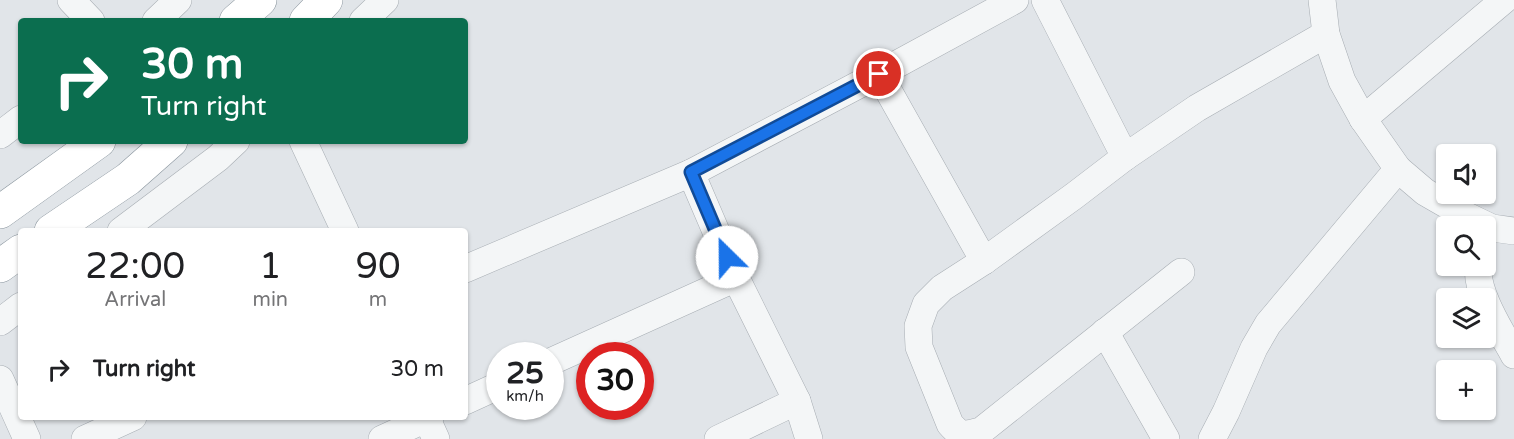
<!DOCTYPE html>
<html lang="en">
<head>
<meta charset="utf-8">
<style>
	body { margin:0; font-family:"Varela Round",sans-serif; background:#f2f2f2; color:#202124; height:100vh; display:flex; flex-direction:column; font-size:22px; white-space:nowrap }
	* { box-sizing:border-box; margin:0 }
	p { font-size:20px; color:#757577 }
	.icon { flex:none; width:33px; height:33px; fill:none; stroke:currentColor; stroke-width:2; stroke-linecap:round; stroke-linejoin:round }
	.map { position:relative; flex:1; overflow:hidden }
	.side { position:absolute; left:18px; top:228px; width:450px; height:192px; display:flex; flex-direction:column; background:#fff; border-radius:6px; box-shadow:0 2px 4px #0004 }
	.side>* { flex:none }
	.hud { position:absolute; left:18px; top:18px; width:450px; height:126px; border-radius:6px; box-shadow:0 2px 4px #0004; background:#0b6e4f; color:#fff; overflow:hidden }
	.fabs { position:absolute; left:1436px; top:144px; display:grid; gap:12px }
	.fabs a { display:grid; place-items:center; width:60px; height:60px; border-radius:6px; background:#fff; box-shadow:0 2px 4px #0004; font-size:30px }
	.speed { position:absolute; left:486px; top:342px; display:flex; gap:12px; font-size:30px; font-weight:700; text-align:center }
	.speed>* { display:grid; place-content:center; width:78px; height:78px; border-radius:50%; background:#fff; box-shadow:0 2px 4px #0004; line-height:1 }
	.speed small { font-size:15px; font-weight:400 }
	.speed .limit { border:9px solid #d22; background:#fff; color:#111 }
	.pin { position:absolute; display:grid; place-items:center; width:51px; height:51px; color:#fff; margin:-26px; border:3px solid #fff; border-radius:50%; box-shadow:0 2px 6px #0007 }
	.me { position:absolute; width:66px; margin:-33px; rotate:337deg; stroke-linejoin:round; filter:drop-shadow(0 0 4px #0008) }
	.turn { display:flex; align-items:center; gap:21px; height:126px; padding:0 24px; font-size:27px }
	.turn .icon { width:78px; height:78px; stroke-width:2.5 }
	.turn b { display:block; font-size:42px; line-height:51px }
	.eta { display:flex; justify-content:space-evenly; align-items:center; height:102px; text-align:center }
	.eta b { font-size:36px; font-weight:600; line-height:42px }
	ul { padding:0; list-style:none }
	li { display:flex; align-items:center; gap:18px; height:78px; padding:0 24px }
	li div { flex:1 }
	li b { display:block; font-size:22px }
	li em { font-style:normal }
	.map>svg:first-child { display:block }
</style>
</head>
<body>
<div class="map">
<svg width="1514" height="439" viewBox="0 0 1514 439">
	<rect width="100%" height="100%" fill="#e1e5e9"/>
	<g fill="none" stroke-linecap="round" stroke-linejoin="round">
		<defs>
			<g id="minor">
				<path d="M71,0L91,21"/>
				<path d="M1045,0L1125,157L1197,108L1326,34"/>
				<path d="M1322,0L1326,34L1342,81L1363,119L1398,169L1425,192L1465,215L1492,228L1514,231"/>
				<path d="M156,21L178,0"/>
				<path d="M363,21L385,0"/>
				<path d="M879,74L984,261"/>
				<path d="M1363,119L1504,0"/>
				<path d="M0,135L21,119"/>
				<path d="M303,141L345,231"/>
				<path d="M1125,157L1074,196L984,261L942,288L926,304L918,326L919,347L950,424C961,437 965,435 981,431L1181,272"/>
				<path d="M691,173L736,278L797,401L809,439"/>
				<path d="M121,231L218,158L236,141"/>
				<path d="M1479,266C1474,290 1502,333 1514,355"/>
				<path d="M465,269L691,173L879,74L1015,0"/>
				<path d="M0,322L21,306"/>
				<path d="M1105,332L1166,439"/>
				<path d="M550,362L736,278"/>
				<path d="M0,379L27,439"/>
				<path d="M465,401L500,385"/>
				<path d="M426,417L436,439"/>
				<path d="M85,439L133,417"/>
				<path d="M382,439L430,417"/>
				<path d="M718,439L797,401"/>
				<path d="M1212,439L1226,412L1254,348L1268,324L1398,169"/>
			</g>
			<g id="highway">
				<path d="M236,21L260,0"/>
				<path d="M306,21L326,0"/>
				<path d="M0,212L99,141"/>
				<path d="M51,231L128,179L171,141"/>
				<path d="M0,266L21,251"/>
			</g>
		</defs>
		<use href="#minor" stroke="#a7adb3" stroke-width="28"/>
		<use href="#highway" stroke="#8a959e" stroke-width="34"/>
		<use href="#minor" stroke="#f4f6f7" stroke-width="27"/>
		<use href="#highway" stroke="#fff" stroke-width="33"/>
	</g>
	<g fill="none" stroke-linecap="round" stroke-linejoin="round">
		<defs>
			<path id="route" d="M727,257L691,172L879,74"/>
		</defs>
		<use href="#route" stroke="#114b97" stroke-width="15"/>
		<use href="#route" stroke="#1a73e8" stroke-width="10"/>
	</g>
</svg>
<div class="fabs">
<a><svg class="icon" aria-label="sound" viewBox="0 0 24 24"><path d="M4 9h4l5-4v14l-5-4H4zM17 9q2 3 0 6"/></svg></a>
<a><svg class="icon" aria-label="search" viewBox="0 0 24 24"><circle cx="10" cy="10" r="6"/><path d="M15 15l6 6"/></svg></a>
<a><svg class="icon" aria-label="layers" viewBox="0 0 24 24"><path d="M12 4l9 5-9 5-9-5zM3 14l9 5 9-5"/></svg></a>
<a>+</a>
</div>
<div class="speed"><div>25<small>km/h</small></div><div class="limit">30</div></div>
<div class="pin" style="left:879px;top:74px;background:#d93025"><svg class="icon" aria-label="arrive" viewBox="0 0 24 24"><path d="M6 21V4h12l-3 4 3 4H6"/></svg></div>
<svg class="me" style="left:727px;top:257px" viewBox="-20 -20 40 40"><circle r="19" fill="#fff"/><path d="M0-13L10 11 0 6-10 11z" fill="#1a73e8"/></svg>
<div class="hud">
<div class="turn"><svg class="icon" aria-label="right" viewBox="0 0 24 24"><path d="M7 20v-9h11M14 6l5 5-5 5"/></svg><div><b>30 m</b>Turn right</div></div>
</div>
<section class="side">
<div class="eta">
<div><b>22:00</b><p>Arrival</p></div>
<div><b>1</b><p>min</p></div>
<div><b>90</b><p>m</p></div>
</div>
<ul>
<li><svg class="icon" aria-label="right" viewBox="0 0 24 24"><path d="M7 20v-9h11M14 6l5 5-5 5"/></svg><div><b>Turn right</b></div><em>30 m</em></li>
</ul>
</section>
</div>
</body>
</html>
